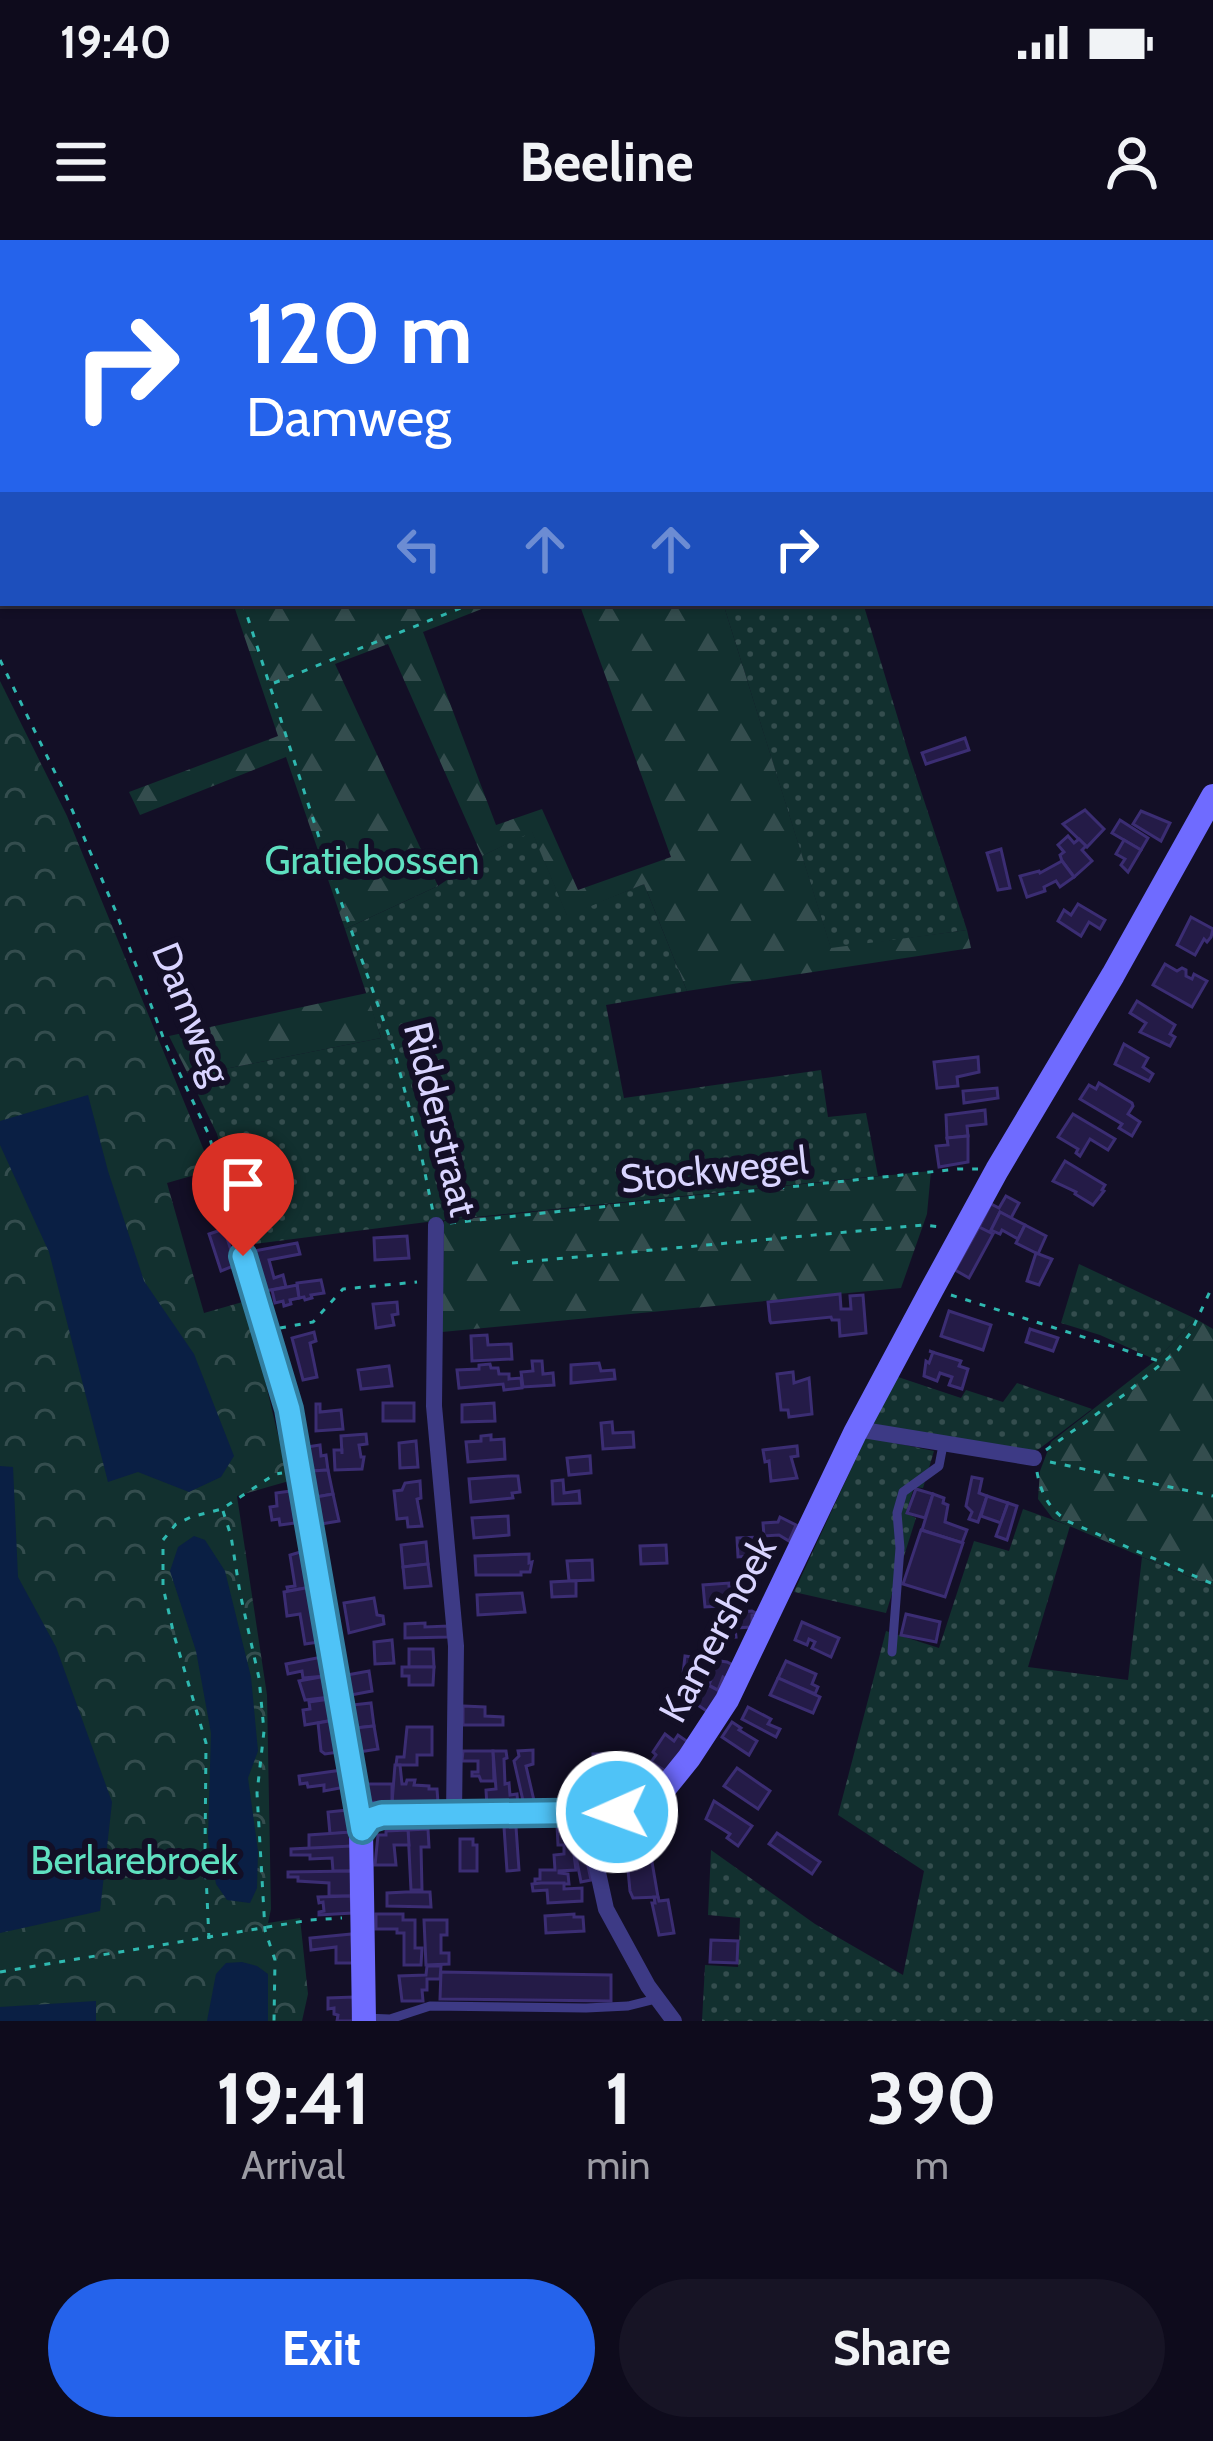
<!DOCTYPE html>
<html lang="en">
<head>
<meta charset="utf-8">
<style>
	body { margin:0; font-family:Cabin,sans-serif; background:#171425; color:#f1f3f6; height:100vh; display:flex; flex-direction:column; font-size:45px; white-space:nowrap }
	* { box-sizing:border-box; margin:0 }
	p { font-size:39px; color:#9b9ba3 }
	.icon { flex:none; width:66px; height:66px; fill:none; stroke:currentColor; stroke-width:2; stroke-linecap:round; stroke-linejoin:round }
	.map { position:relative; height:1781px; overflow:hidden }
	.details { display:flex; flex-direction:column; background:#0e0b1c; flex:1 }
	.details>* { flex:none }
	.hud { position:absolute; left:0px; top:0px; width:1215px; height:366px; box-shadow:0 3px 9px #0004,0 0 0 3px #2e2b3b; background:#2563eb; color:#fff; overflow:hidden }
	.pin { position:absolute; display:grid; place-items:center; width:102px; height:102px; color:#fff; margin:-123px -51px; border-radius:50% 50% 50% 0; rotate:-45deg; box-shadow:0 0 12px #0007 }
	.pin .icon { rotate:45deg }
	.me { position:absolute; width:132px; margin:-66px; rotate:268deg; stroke-linejoin:round; filter:drop-shadow(0 0 9px #0008) }
	.turn { display:flex; align-items:center; gap:42px; height:252px; padding:0 48px; font-size:54px }
	.turn .icon { width:156px; height:156px; stroke-width:2.5 }
	.turn b { display:block; font-size:84px; line-height:102px }
	.lanes { display:flex; align-items:center; height:114px; padding:0 48px; background:#0003; justify-content:center; gap:60px; direction:ltr }
	.lanes .off { opacity:.35 }
	.eta { display:flex; justify-content:space-evenly; align-items:center; height:204px; text-align:center }
	.eta b { font-size:72px; font-weight:700; line-height:84px }
	.primary-button { display:flex; gap:24px; margin-top:auto; padding:24px 48px }
	.primary-button a { flex:1; height:138px; border-radius:72px; background:#2563eb; color:#fff; font-size:48px; font-weight:700; line-height:138px; text-align:center }
	.primary-button a+a { background:#171425; color:#f1f3f6 }
	.status { display:flex; justify-content:space-between; align-items:center; height:84px; padding:0 60px; background:#0e0b1c; direction:ltr }
	.status svg { height:33px; fill:currentColor }
	header { display:flex; justify-content:space-between; align-items:center; height:156px; padding:0 48px; background:#0e0b1c; font-size:54px; font-weight:700 }
	.map>svg:first-child { display:block }
</style>
</head>
<body>
<div class="status"><b>19:40</b><svg viewBox="0 0 49 12"><path d="M0 12V9h3v3zM5 12V6h3v6zM10 12V3h3v9zM15 12V0h3v12zM26 1h20v11H26zM47 4h2v5h-2z"/></svg></div>
<header><svg class="icon" aria-label="menu" viewBox="0 0 24 24"><path d="M4 6h16M4 12h16M4 18h16"/></svg>Beeline<svg class="icon" aria-label="person" viewBox="0 0 24 24"><circle cx="12" cy="8" r="4"/><path d="M4 21q1-7 8-7t8 7"/></svg></header>
<div class="map">
<svg width="1213" height="1781" viewBox="0 0 1213 1781">
	<defs>
		<pattern id="grass-dots" width="8" height="8" patternUnits="userSpaceOnUse" patternTransform="scale(3)"><rect width="8" height="8" fill="#12302f"/><path d="M2 2h.1M6 6h.1" fill="none" stroke="#344d4e" stroke-width="1.8" stroke-linecap="round"/></pattern>
		<pattern id="forest-firs" width="22" height="20" patternUnits="userSpaceOnUse" patternTransform="scale(3)"><rect width="22" height="20" fill="#12302f"/><path d="M5 1l3.5 6h-7zM16 11l3.5 6h-7z" fill="#344d4e"/></pattern>
		<pattern id="park-crowns" width="20" height="18" patternUnits="userSpaceOnUse" patternTransform="scale(3)"><rect width="20" height="18" fill="#12302f"/><path d="M2 6a3 3 0 1 1 6 0M12 15a3 3 0 1 1 6 0" fill="none" stroke="#344d4e"/></pattern>
	</defs>
	<rect width="100%" height="100%" fill="#130f26"/>
	<g fill="url(#grass-dots)">
		<path d="M723,363H863L909,515L967,690L831,709Z"/>
		<path d="M532,591L567,675L644,644L687,751L606,765L624,858L821,830L828,877L866,873L878,936L427,982L247,1005L217,894L189,836L381,798L345,689L438,646L482,616Z"/>
		<path d="M1079,1024L1196,1079L1156,1120L1100,1095L1061,1083Z"/>
		<path d="M895,1136L961,1158L966,1150L1003,1162L1017,1143L1092,1169L1039,1209L1028,1212L868,1185Z"/>
		<path d="M866,1197L934,1211L923,1248L914,1247L906,1273L916,1278L886,1373L794,1352Z"/>
		<path d="M1023,1269L1070,1286L1028,1427L1128,1440L1142,1317L1213,1347V1781H702L705,1725L738,1727L740,1678L708,1675L711,1610L815,1684L903,1735L924,1631L838,1575L886,1391L939,1408L974,1301L1009,1311Z"/>
	</g>
	<g fill="url(#forest-firs)">
		<path d="M233,363H414L416,369L434,363H497L423,392L496,585L542,569L578,650L671,617L579,363H723L831,708L967,690L971,708L687,751L644,644L567,676L532,592L482,616L388,404L335,424L438,646L345,689L286,517L140,575L129,552L278,496Z"/>
		<path d="M367,753L381,798L189,836L169,796Z"/>
		<path d="M931,931L927,974L901,1048L442,1092L444,981Z"/>
		<path d="M1196,1079L1213,1089V1347L1053,1279L1038,1259L1040,1231L1051,1202L1156,1120Z"/>
	</g>
	<path fill="url(#park-crowns)" d="M0,441L67,576L212,930L167,943L204,1073L246,1061L289,1241L237,1256L267,1455L271,1669L268,1683L300,1678L308,1754L302,1781H0Z"/>
	<g fill="#0a1f44">
		<path d="M88,855L108,931L144,1041L194,1114L234,1216L221,1237L189,1252L138,1232L108,1242L49,1012L0,905V881Z"/>
		<path d="M0,1226L13,1227L18,1337L56,1407L112,1562L100,1671L0,1693Z"/>
		<path d="M194,1296L205,1300L225,1331L251,1437L258,1511L248,1538L258,1611L257,1648L250,1663L227,1660L216,1644L208,1598L211,1493L196,1411L170,1331L178,1307Z"/>
		<path d="M242,1722L257,1726L268,1734V1781H207L216,1734L226,1723Z"/>
		<path d="M96,1761V1781H0V1767Z"/>
	</g>
	<g fill="#241b47" stroke="#3b2d73" stroke-width="3">
		<path d="M965,498L969,510L926,524L922,513Z"/>
		<path d="M1085,570L1104,589L1087,607L1063,584Z"/>
		<path d="M1141,571L1170,583L1161,601L1133,584Z"/>
		<path d="M1120,580L1148,598L1141,610L1112,593Z"/>
		<path d="M1068,596L1074,603L1079,599L1086,606L1082,610L1092,621L1074,637L1062,621L1060,615L1064,612L1058,605Z"/>
		<path d="M1124,600L1141,610L1128,632L1121,625L1125,619L1116,614Z"/>
		<path d="M1001,609L1010,648L998,650L987,613Z"/>
		<path d="M1062,621L1074,637L1060,647L1056,641L1044,647L1045,651L1027,657L1020,636L1039,631L1040,633Z"/>
		<path d="M1078,664L1105,680L1100,689L1089,682L1081,696L1058,681L1064,670L1071,675Z"/>
		<path d="M1191,677L1213,689L1211,697L1207,702L1204,699L1195,715L1177,705Z"/>
		<path d="M1165,724L1177,731L1182,728L1186,730V736L1192,739L1194,734L1207,741L1192,767L1153,745Z"/>
		<path d="M1137,761L1175,785L1170,794L1175,797L1170,806L1140,792L1146,783L1130,773Z"/>
		<path d="M1124,804L1148,818L1143,827L1153,834L1149,841L1115,824Z"/>
		<path d="M978,817L979,832L957,837L958,846L937,848L934,822Z"/>
		<path d="M1099,843L1132,863L1133,866L1128,874L1140,882L1132,896L1119,888L1122,884L1080,859L1089,845L1096,849Z"/>
		<path d="M997,848L998,858L964,863L963,851Z"/>
		<path d="M985,870L986,884L967,886L968,896L947,898L946,875Z"/>
		<path d="M1073,874L1115,899L1108,910L1090,899L1080,916L1076,913L1078,909L1058,897Z"/>
		<path d="M968,896V922L939,927L936,906L948,905L947,898Z"/>
		<path d="M1065,921L1105,945L1102,950L1104,951L1093,965L1075,954L1076,952L1053,941Z"/>
		<path d="M1006,956L1019,963L1011,978L1000,972L990,993L979,987L991,964L999,968Z"/>
		<path d="M1000,972L1025,985L1018,999L1002,990L1000,994L991,990Z"/>
		<path d="M1025,985L1046,996L1038,1014L1016,1003Z"/>
		<path d="M979,987L993,994L969,1038L955,1030Z"/>
		<path d="M224,989L236,1025L221,1031L209,994Z"/>
		<path d="M407,996L409,1018L375,1020L374,998Z"/>
		<path d="M297,1003L300,1014L269,1020L274,1038L283,1035L286,1047L265,1051L254,1011Z"/>
		<path d="M1036,1013L1052,1019L1039,1045L1027,1041Z"/>
		<path d="M321,1040L324,1053L311,1055L312,1058L305,1060L304,1057L299,1058L297,1043Z"/>
		<path d="M297,1045L299,1058L290,1060L291,1064L284,1066L283,1061L275,1063L272,1050Z"/>
		<path d="M840,1054L841,1069H851L850,1056L863,1055L866,1093L840,1096L839,1080H832L831,1077L771,1083L770,1081L768,1062Z"/>
		<path d="M397,1062L398,1074L392,1075L394,1085L376,1088L373,1064Z"/>
		<path d="M949,1071L991,1085L983,1110L941,1096Z"/>
		<path d="M1030,1089L1058,1098L1053,1111L1026,1102Z"/>
		<path d="M314,1092L316,1101L310,1103L317,1137L303,1140L292,1098Z"/>
		<path d="M487,1095L488,1105L511,1104L512,1119L472,1121L471,1096Z"/>
		<path d="M929,1111L961,1121L959,1126L968,1129L962,1149L949,1145L952,1137L940,1133L937,1141L924,1136L926,1121L929,1123L933,1112Z"/>
		<path d="M532,1121H542L543,1134L553,1133L554,1145L523,1147L521,1132L533,1131Z"/>
		<path d="M599,1123L601,1131L614,1130L615,1139L571,1143V1125Z"/>
		<path d="M490,1124L491,1128H498L499,1134H509V1139L521,1138L522,1148L504,1150L503,1144L459,1148L457,1130L479,1129V1125Z"/>
		<path d="M389,1126L392,1146L361,1149L358,1130Z"/>
		<path d="M793,1132L794,1143L809,1138L812,1174L789,1177L788,1170H781L777,1134Z"/>
		<rect x="383" y="1163" width="31" height="18"/>
		<path d="M494,1163L495,1181L462,1182V1165Z"/>
		<path d="M316,1164H320V1172L341,1170L343,1189L316,1191Z"/>
		<path d="M612,1182L613,1193L633,1192L634,1207L603,1209L601,1183Z"/>
		<path d="M366,1194L367,1204L359,1205L361,1217H364L362,1229L335,1230L334,1210H342V1214L341,1196Z"/>
		<path d="M491,1195V1200L504,1199L505,1219L468,1222L466,1202L481,1201V1196Z"/>
		<path d="M416,1201L418,1227L400,1228L399,1203Z"/>
		<path d="M320,1205L321,1216L326,1215L328,1230L311,1231L307,1207Z"/>
		<path d="M797,1206L798,1216L791,1217L797,1238L771,1241L769,1221L765,1222L763,1210Z"/>
		<path d="M590,1216L591,1233L569,1235L567,1218Z"/>
		<path d="M328,1230L333,1254L316,1257L311,1231Z"/>
		<path d="M511,1236H518L520,1252L512,1253L513,1258L471,1262L469,1239Z"/>
		<path d="M972,1237L982,1239L979,1253L987,1256L978,1282L969,1279L972,1272L966,1266Z"/>
		<path d="M563,1240L564,1253L579,1251L580,1263L553,1264L552,1241Z"/>
		<path d="M420,1241L421,1258L417,1259L422,1286L408,1287L407,1278L397,1279L394,1251L402,1250L405,1243Z"/>
		<path d="M916,1249L933,1254L925,1278L907,1273Z"/>
		<path d="M291,1251L295,1283L280,1285L279,1279L272,1280L270,1267L277,1266L276,1253Z"/>
		<path d="M333,1254L339,1281L321,1284L316,1257Z"/>
		<path d="M933,1254L944,1258L943,1263L948,1265L945,1282L967,1290L962,1303L922,1290Z"/>
		<path d="M987,1256L1008,1263L1001,1283L981,1276Z"/>
		<path d="M1008,1263L1017,1266L1007,1300L996,1296Z"/>
		<path d="M508,1276L509,1295L474,1298L472,1278Z"/>
		<path d="M780,1277L796,1285L789,1301L779,1295L764,1296L763,1283L778,1282Z"/>
		<path d="M921,1290L963,1303L945,1357L903,1344Z"/>
		<path d="M761,1297L762,1315L738,1317L737,1298Z"/>
		<path d="M426,1302L428,1324L403,1327L401,1305Z"/>
		<path d="M666,1305L667,1323L641,1324L640,1306Z"/>
		<path d="M304,1311L311,1347L288,1351L287,1347L295,1346L290,1315Z"/>
		<path d="M529,1314V1323L532,1322L530,1332H521V1335H476L475,1316Z"/>
		<path d="M592,1320L593,1340L569,1341L567,1321Z"/>
		<path d="M428,1324L431,1346L405,1348L403,1327Z"/>
		<path d="M569,1341H576V1356L552,1357L551,1342Z"/>
		<path d="M729,1343V1346L742,1345L744,1365L728,1366L727,1358H719V1366L705,1367L703,1345Z"/>
		<path d="M311,1347L319,1402L305,1404L300,1374L287,1376L284,1352Z"/>
		<path d="M522,1353L525,1372L478,1375L477,1355Z"/>
		<path d="M374,1358L377,1375L383,1376L384,1384L349,1393L344,1363Z"/>
		<path d="M752,1371L758,1374L752,1375V1387L735,1388L736,1397L722,1398L721,1388H726L725,1373Z"/>
		<path d="M906,1374L940,1382L936,1402L901,1395Z"/>
		<path d="M802,1382L839,1398L831,1417L812,1408L815,1402L809,1399L807,1405L795,1400Z"/>
		<path d="M425,1383V1387L448,1386V1397L405,1398V1384Z"/>
		<path d="M392,1400L394,1423L375,1424L374,1402Z"/>
		<path d="M409,1409H433L434,1427H409Z"/>
		<path d="M685,1416L727,1422L735,1426L728,1440L723,1437L718,1450L709,1445L712,1437L683,1434Z"/>
		<path d="M322,1417L326,1436L303,1438L302,1431L288,1434L286,1424Z"/>
		<path d="M786,1421L816,1434L812,1444L818,1447L815,1454L778,1438Z"/>
		<path d="M402,1427H434L433,1445H409V1436H402Z"/>
		<path d="M369,1431L372,1451L351,1455L347,1435Z"/>
		<path d="M326,1436L330,1457L305,1460L299,1441Z"/>
		<path d="M778,1438L820,1457L813,1473L770,1455Z"/>
		<path d="M704,1443L721,1452L708,1472L692,1461Z"/>
		<path d="M330,1459L334,1480L305,1485L303,1470L310,1469L309,1462Z"/>
		<path d="M371,1463L374,1486L355,1488L352,1465Z"/>
		<path d="M463,1466L485,1467V1476L503,1477V1485H463Z"/>
		<path d="M748,1467L771,1479L768,1484L780,1489L776,1497L742,1479Z"/>
		<path d="M334,1480L339,1512L325,1514L321,1511L318,1483Z"/>
		<path d="M732,1482L741,1488L739,1490L757,1501L749,1515L722,1497Z"/>
		<path d="M374,1486L378,1509L359,1512L355,1488Z"/>
		<path d="M407,1487H432V1515H417V1525H396L397,1517H404Z"/>
		<path d="M665,1494L674,1501L678,1495L688,1502L667,1532L651,1522L656,1515L653,1512Z"/>
		<path d="M533,1510V1524L526,1526L535,1565H524L514,1521L519,1516L518,1511Z"/>
		<path d="M463,1511H493L494,1541H481L479,1536H472V1532H478V1521H462Z"/>
		<path d="M493,1511H506L507,1518L504,1519L505,1544L509,1543L510,1555L517,1554L518,1565L487,1567L486,1550L496,1549Z"/>
		<path d="M593,1514H607V1519L629,1520L628,1536L644,1555L632,1559L627,1551L626,1537L594,1536Z"/>
		<path d="M395,1525H400L402,1544H406L407,1540H415L414,1545L429,1546V1549H437L438,1563H392Z"/>
		<path d="M737,1528L770,1551L758,1569L724,1546Z"/>
		<path d="M342,1530L345,1547L324,1551V1545L308,1547L307,1543L300,1544L299,1536Z"/>
		<path d="M364,1544H392V1563L367,1562Z"/>
		<path d="M714,1561L752,1586L738,1606L727,1598L730,1594L706,1579Z"/>
		<path d="M348,1570L351,1592L330,1594L328,1572Z"/>
		<path d="M557,1585H570L576,1630L559,1631V1633L568,1634L569,1644H535V1639H540V1630H555L554,1615L564,1614V1605H558Z"/>
		<path d="M504,1587H516L519,1630L507,1631Z"/>
		<path d="M428,1589L429,1607H421L422,1650H411L408,1590Z"/>
		<path d="M580,1589L591,1640L581,1642L571,1591Z"/>
		<path d="M408,1590L409,1605H394L396,1625H375L378,1595H386V1591Z"/>
		<path d="M351,1592L352,1606L309,1609V1595Z"/>
		<path d="M777,1593L820,1622L812,1634L769,1604Z"/>
		<path d="M460,1599H473V1605H477V1631H460Z"/>
		<path d="M352,1606V1631H333L332,1618L310,1619V1615H291V1609Z"/>
		<path d="M642,1615L651,1616L658,1657L633,1658L630,1651L628,1630L624,1631L622,1619Z"/>
		<path d="M352,1631L351,1656H329V1643L298,1641V1637H288V1632Z"/>
		<path d="M541,1643H564V1649L582,1648V1661L548,1663L547,1650L533,1651L532,1644Z"/>
		<path d="M406,1652H430L431,1667L387,1666V1653Z"/>
		<path d="M351,1656L352,1673L319,1675V1672L324,1671L323,1662L319,1663L318,1657Z"/>
		<path d="M654,1657H658L659,1661L668,1660L674,1693L659,1695L652,1663H655Z"/>
		<path d="M376,1674H403V1680H415V1708H422L421,1725H404V1693H397V1689H376Z"/>
		<path d="M574,1674V1677H583L584,1691L546,1693L545,1676Z"/>
		<path d="M424,1680H447V1695H441V1713H449V1724L426,1725Z"/>
		<path d="M352,1694L353,1723H336V1707L311,1710L310,1698Z"/>
		<path d="M711,1700L738,1701L737,1723L710,1722Z"/>
		<path d="M427,1726H441L440,1739H427V1750H422L423,1761H402L399,1736L426,1735Z"/>
		<path d="M441,1732L611,1735V1761L440,1759Z"/>
		<path d="M354,1757L353,1781H337L338,1775L334,1774V1768L328,1769V1758Z"/>
	</g>
	<g fill="none" stroke-linecap="round" stroke-linejoin="round">
		<g stroke="#2fb8b0" stroke-width="3" stroke-dasharray="6 9" stroke-linecap="butt">
			<path d="M112,0L113,3"/>
			<path d="M733,0L738,3"/>
			<path d="M253,3L264,0"/>
			<path d="M1103,3V0"/>
			<path d="M243,363L329,628L393,807L419,904L433,972"/>
			<path d="M0,420L64,551L116,672L166,805L209,895L239,1003"/>
			<path d="M274,443L473,363"/>
			<path d="M450,983L958,929H978"/>
			<path d="M512,1023L923,985L941,987"/>
			<path d="M951,1055L1159,1121"/>
			<path d="M280,1088L313,1082L343,1049L417,1042"/>
			<path d="M1046,1210L1125,1154L1178,1110L1191,1092L1213,1045"/>
			<path d="M1050,1222L1213,1256"/>
			<path d="M1037,1232C1041,1254 1049,1268 1067,1281L1213,1344"/>
			<path d="M223,1271L231,1296L240,1353L259,1438L264,1491L257,1553L265,1690L275,1720L274,1781"/>
			<path d="M209,1699L205,1614L206,1503L174,1395L163,1347V1300L176,1284L191,1277L222,1269L275,1234L282,1233"/>
			<path d="M0,1732L310,1680L342,1678"/>
		</g>
		<g stroke="#3d3a85" stroke-width="9">
			<path d="M892,1412L900,1308L897,1273L903,1252L939,1226L943,1205"/>
			<path d="M364,1778L390,1779L430,1766L586,1768L628,1766L656,1759"/>
		</g>
		<g stroke="#3d3a85" stroke-width="16">
			<path d="M1212,63H1213"/>
			<path d="M436,985L434,1166L456,1406L454,1575"/>
			<path d="M243,1017L289,1170L361,1590"/>
			<path d="M857,1189L1034,1218"/>
			<path d="M585,1573L606,1669L648,1746L674,1781"/>
		</g>
		<path stroke="#6f6bff" stroke-width="24" d="M364,1781L361,1590L366,1582L382,1575L618,1572L648,1563L664,1549L689,1518L727,1460L855,1193L932,1049L997,930L1113,735L1213,556"/>
	</g>
	<g fill="none" stroke-linecap="round" stroke-linejoin="round">
		<defs>
			<path id="route" d="M243,1016L289,1169L362,1590L370,1579L382,1575L617,1572"/>
		</defs>
		<use href="#route" stroke="#337fa1" stroke-width="30"/>
		<use href="#route" stroke="#4fc3f7" stroke-width="21"/>
	</g>
	<g text-anchor="middle" dominant-baseline="central" stroke-width="12" stroke-linejoin="round" paint-order="stroke">
		<g font-size="39" fill="#5fe0c0" stroke="#130f26">
			<text x="372" y="620">Gratiebossen</text>
			<text x="134" y="1620">Berlarebroek</text>
		</g>
		<g font-size="39" fill="#d9d4ff" stroke="#130f26">
			<text transform="translate(192 773) rotate(68)">Damweg</text>
			<text transform="translate(441 879) rotate(76)">Ridderstraat</text>
			<text transform="translate(714 929) rotate(-6)">Stockwegel</text>
			<text transform="translate(717 1389) rotate(-62)">Kamershoek</text>
		</g>
	</g>
</svg>
<div class="pin" style="left:243px;top:1016px;background:#d93025"><svg class="icon" aria-label="arrive" viewBox="0 0 24 24"><path d="M6 21V4h12l-3 4 3 4H6"/></svg></div>
<svg class="me" style="left:617px;top:1572px" viewBox="-20 -20 40 40"><circle r="17" fill="#4fc3f7" stroke="#fff" stroke-width="3"/><path d="M0-11L8 9 0 5-8 9z" fill="#fff"/></svg>
<div class="hud">
<div class="turn"><svg class="icon" aria-label="right" viewBox="0 0 24 24"><path d="M7 20v-9h11M14 6l5 5-5 5"/></svg><div><b>120 m</b>Damweg</div></div>
<div class="lanes"><svg class="icon off" aria-label="left" viewBox="0 0 24 24"><path d="M17 20v-9H6M10 6l-5 5 5 5"/></svg><svg class="icon off" aria-label="ahead" viewBox="0 0 24 24"><path d="M12 20V5M6 11l6-6 6 6"/></svg><svg class="icon off" aria-label="ahead" viewBox="0 0 24 24"><path d="M12 20V5M6 11l6-6 6 6"/></svg><svg class="icon" aria-label="right" viewBox="0 0 24 24"><path d="M7 20v-9h11M14 6l5 5-5 5"/></svg></div>
</div>
</div>
<section class="details">
<div class="eta">
<div><b>19:41</b><p>Arrival</p></div>
<div><b>1</b><p>min</p></div>
<div><b>390</b><p>m</p></div>
</div>
<div class="primary-button"><a>Exit</a><a>Share</a></div>
</section>
</body>
</html>
